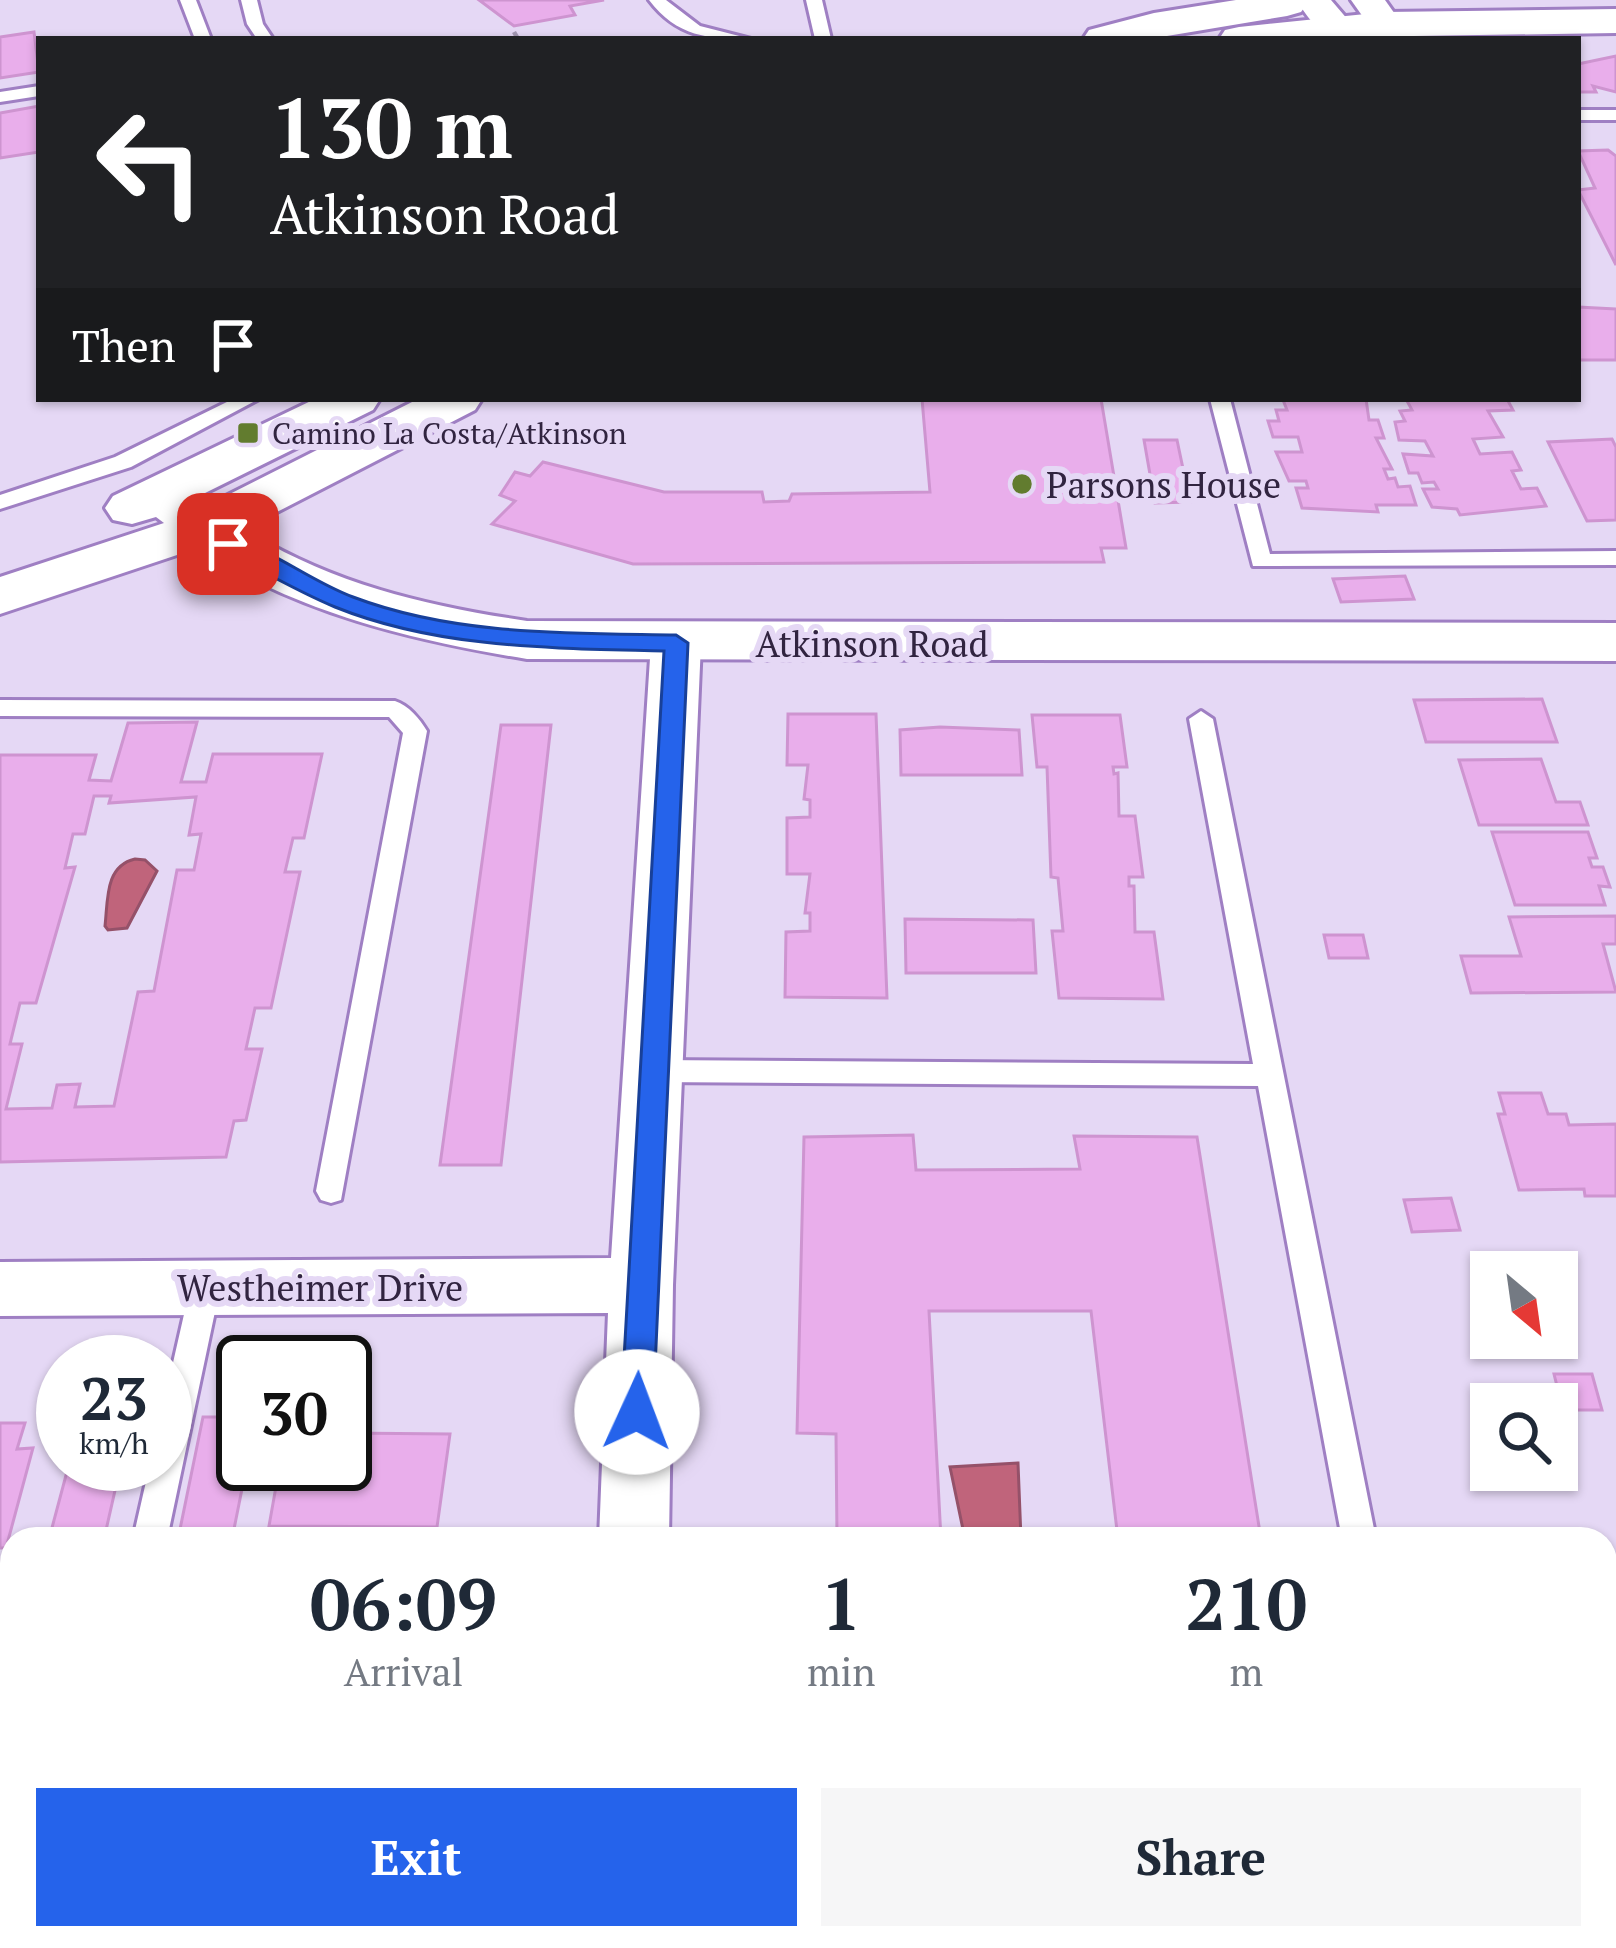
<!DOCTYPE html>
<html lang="en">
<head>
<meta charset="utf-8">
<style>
	body { margin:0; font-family:"PT Serif",serif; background:#f6f6f7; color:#1f2937; height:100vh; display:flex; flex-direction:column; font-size:45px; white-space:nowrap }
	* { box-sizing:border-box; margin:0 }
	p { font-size:39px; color:#747a83 }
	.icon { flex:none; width:66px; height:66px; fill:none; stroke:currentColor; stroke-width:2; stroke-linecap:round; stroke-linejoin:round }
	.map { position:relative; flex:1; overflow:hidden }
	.details { position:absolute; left:0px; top:1527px; width:1617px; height:423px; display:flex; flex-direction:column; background:#fff; border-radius:36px 36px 0 0; box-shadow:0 3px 9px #0004 }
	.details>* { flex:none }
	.guide { position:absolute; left:36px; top:36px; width:1545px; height:366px; border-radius:0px; box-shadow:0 3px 9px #0004; background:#202124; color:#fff; overflow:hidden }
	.needle { width:78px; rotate:151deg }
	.buttons { position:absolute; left:1470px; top:1251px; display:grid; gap:24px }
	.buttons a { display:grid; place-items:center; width:108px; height:108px; border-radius:0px; background:#fff; box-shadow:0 3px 9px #0004; font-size:60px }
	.speed { position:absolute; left:36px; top:1335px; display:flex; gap:24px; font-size:60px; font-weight:700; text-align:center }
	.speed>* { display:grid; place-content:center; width:156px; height:156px; border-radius:50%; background:#fff; box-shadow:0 3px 9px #0004; line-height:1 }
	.speed small { font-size:30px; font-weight:400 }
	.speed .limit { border:6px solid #111; border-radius:18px; background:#fff; color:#111 }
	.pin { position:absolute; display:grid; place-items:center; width:102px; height:102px; color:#fff; margin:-51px; border-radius:24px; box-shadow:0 6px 18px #0006 }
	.me { position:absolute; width:132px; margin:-66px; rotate:2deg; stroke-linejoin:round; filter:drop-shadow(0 0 9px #0008) }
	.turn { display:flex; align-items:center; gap:42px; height:252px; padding:0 36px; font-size:54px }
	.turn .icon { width:156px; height:156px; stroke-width:2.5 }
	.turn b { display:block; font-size:84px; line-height:102px }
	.then { display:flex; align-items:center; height:114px; padding:0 36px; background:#0003; gap:24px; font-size:45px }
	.eta { display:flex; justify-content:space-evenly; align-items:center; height:204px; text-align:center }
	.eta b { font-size:72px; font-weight:700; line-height:84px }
	.cta { display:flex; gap:24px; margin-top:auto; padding:24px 36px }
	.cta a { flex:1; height:138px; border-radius:0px; background:#2563eb; color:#fff; font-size:48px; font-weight:700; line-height:138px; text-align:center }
	.cta a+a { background:#f6f6f7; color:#1f2937 }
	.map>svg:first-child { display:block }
</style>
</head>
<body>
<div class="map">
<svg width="1616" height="1948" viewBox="0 0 1616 1948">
	<rect width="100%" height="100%" fill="#e5d8f5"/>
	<g fill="#c0647b" stroke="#955169" stroke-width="3">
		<path d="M135,859L145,860L157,871L127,928L108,930L105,926C108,899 105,866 135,859Z"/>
		<path d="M1018,1463L1021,1539H965L950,1467Z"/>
	</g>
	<g fill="#e9aeeb" stroke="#ce94d0" stroke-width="3" fill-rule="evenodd">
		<path d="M479,0H604L570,6L575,15L514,26Z"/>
		<path d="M34,32L39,72L0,78V37Z"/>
		<path d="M1616,56V92L1593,86L1596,92H1578V64Z"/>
		<path d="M39,106V152L0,158V113Z"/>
		<path d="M1608,150L1616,156V265L1578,190L1595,188L1578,151Z"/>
		<path d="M1578,307L1616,309V360H1578Z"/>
		<path d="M922,399H1101L1126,548H1101L1104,562L633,564L492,524L515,501L500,495L515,472L530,476L543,462L664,492H762L764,502L789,501L792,494L930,492Z"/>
		<path d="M1366,399L1369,420H1378L1384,438H1376L1392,469H1384L1388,479L1395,478L1398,487L1410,486L1416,505H1376L1378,512L1302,508L1296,488H1308L1306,481H1289L1276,452H1302L1298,437H1273L1268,421H1279L1276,410H1287L1283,400L1275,399Z"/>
		<path d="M1406,399H1507L1513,410L1488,411L1503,437L1473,439L1480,454L1512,452L1521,470L1512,471L1521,489L1537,488L1546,506L1460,515L1457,509L1432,507L1423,489H1438L1434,482L1422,483L1418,473H1409L1403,454L1433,456L1425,441L1399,440L1395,422L1405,421L1400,411L1412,410Z"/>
		<path d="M1612,439L1616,447V520L1587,521L1548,442Z"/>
		<path d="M1144,440H1177L1190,502L1155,503Z"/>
		<path d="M1405,576L1414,599L1341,602L1333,579Z"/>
		<path d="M1542,699L1557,742H1426L1414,700Z"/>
		<path d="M788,714H876L887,998L785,997L786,932L810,931V913H805L810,874H787V818L810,817V800L804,799L808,765H787Z"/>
		<path d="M1032,715H1120L1127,767H1113L1114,774L1118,773L1119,816H1135L1143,877H1129V886H1134L1135,932H1154L1163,999L1059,998L1052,931H1063L1058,878L1051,877L1047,767H1037Z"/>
		<path d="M197,722L181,782H206L213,754H322L304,838H293L285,872H300L271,1008H255L246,1049H262L246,1120L234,1121L226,1157L0,1162V755H96L89,780L111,781L128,723ZM94,796H111L109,803L196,797L189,835L201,834L194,870H177L154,991L138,992L114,1106L75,1107L80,1084L57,1085L52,1108L6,1109L22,1044H10L20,1003H36L75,867L65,868L73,834H85Z"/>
		<path d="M501,725H551L501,1165H440Z"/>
		<path d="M940,727L1019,730L1022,775H901L900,730Z"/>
		<path d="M1541,759L1556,802H1580L1588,825H1479L1459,760Z"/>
		<path d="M1492,832H1588L1597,858H1589L1592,867H1603L1610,887L1599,886L1605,905H1515Z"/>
		<path d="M1616,916V944H1603L1616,992L1471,993L1461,956H1521L1509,917Z"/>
		<path d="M905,919L1033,920L1036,973H906Z"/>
		<path d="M1324,935H1363L1368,958H1329Z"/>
		<path d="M1499,1093H1541L1548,1114H1566L1569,1125L1616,1124V1196H1585L1584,1189L1519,1190L1498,1114H1505Z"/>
		<path d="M913,1135L916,1170L1080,1169L1074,1136L1197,1137L1261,1539H1118L1091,1311H929L941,1539H837L836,1434L797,1433L804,1137Z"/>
		<path d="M1451,1198L1460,1230L1412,1232L1404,1200Z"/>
		<path d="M1554,1374H1592L1602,1410H1563Z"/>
		<path d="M203,1417H243V1464H247L232,1539H178Z"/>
		<path d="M0,1423H25L17,1449L33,1448L6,1548H0Z"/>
		<path d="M345,1433L450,1434L437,1527L269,1526L280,1464H345Z"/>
		<path d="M69,1464H121L104,1539H49Z"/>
		<path d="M1605,1723H1616V1766H1607L1605,1759Z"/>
		<path d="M12,1875V1938H18L0,1947V1880Z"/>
		<path d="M137,1938H347L351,1948H140Z"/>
		<path d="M808,1938H960L959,1948H808Z"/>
		<path d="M1145,1938H1325L1326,1948H1164L1162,1938Z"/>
	</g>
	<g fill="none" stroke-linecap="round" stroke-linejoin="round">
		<defs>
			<g id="service">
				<path d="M180,0H196L211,39H195Z"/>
				<path d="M241,0H257L263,24L273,39H257L247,24Z"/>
				<path d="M649,0H666L700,26L751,39C708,39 677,37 649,0Z"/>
				<path d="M806,0H822L831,39H815Z"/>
				<path d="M39,86V96L0,102V92Z"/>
				<rect x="1578" y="110" width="38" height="10"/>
				<path d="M233,399H259L131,467L0,509V495L115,457Z"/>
				<path d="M1210,399H1230L1270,554L1616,551V565L1253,566Z"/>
				<path d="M0,700L395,701C408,705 420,719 427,731L341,1200L331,1203L321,1200L316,1191L403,733L389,717L0,716Z"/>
				<path d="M1201,711L1213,719L1376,1539H1342L1258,1086L652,1082L642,1079L638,1071L642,1063L652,1060L1253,1064L1189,719Z"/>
				<path d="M205,1275L216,1279L220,1288L167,1539H133L150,1464H165V1398L190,1288L194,1279Z"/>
				<path d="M12,1825V1862L0,1867V1830Z"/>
				<path d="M1418,1938H1456L1458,1948H1420Z"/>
			</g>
			<g id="minor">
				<path d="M1296,0H1331L1355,28L1349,35C1323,42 1310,20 1296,0Z"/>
				<path d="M1351,0H1385L1402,24L1397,31H1373Z"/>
				<path d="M676,627L693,632L701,643L673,1285L669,1539H599L608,1313L0,1316V1262L611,1258L651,643L659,632Z"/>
				<rect x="584" y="1938" width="80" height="10"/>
			</g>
			<g id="tertiary">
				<path d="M1236,0H1304L1307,4L1301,12L1287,16L1149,39H1083L1089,30L1154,13Z"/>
				<path d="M1616,9V33L1219,39L1225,30L1239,27L1385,12Z"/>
				<path d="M315,399H380L373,410L197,497L208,505L418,399H482L475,410L244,529C331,584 427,606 527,621L1616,623V661L527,659C411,640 298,613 198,548L0,614V577L164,523L156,517L132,524L113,520L105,508L113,496Z"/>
			</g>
		</defs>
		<use href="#service" stroke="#9f7fc3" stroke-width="6"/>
		<use href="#minor" stroke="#9f7fc3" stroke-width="6"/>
		<use href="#tertiary" stroke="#9f7fc3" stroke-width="6"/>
		<path stroke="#a497b3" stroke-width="4.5" stroke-dasharray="6 6" stroke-linecap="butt" d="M514,32L518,39"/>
		<use href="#service" fill="#fff" fill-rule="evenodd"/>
		<use href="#minor" fill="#fff" fill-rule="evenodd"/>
		<use href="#tertiary" fill="#fff" fill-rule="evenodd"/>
	</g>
	<path fill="#2563eb" stroke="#184099" stroke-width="3" d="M228,537C272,549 310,581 353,597C456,636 569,633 676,635L688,643L653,1412L649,1422L637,1426L626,1422L621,1412L664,651C554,648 439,649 335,607C296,591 258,568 220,549L216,544Z"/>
	<g fill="#627c2f" stroke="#e5d8f5" stroke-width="4.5">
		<rect x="236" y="421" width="24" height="24" rx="6"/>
		<circle cx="1022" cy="484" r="12"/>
	</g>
	<g text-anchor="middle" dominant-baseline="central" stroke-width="12" stroke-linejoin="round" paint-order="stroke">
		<g font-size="30" fill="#312440" stroke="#e5d8f5" text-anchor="start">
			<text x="272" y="433">Camino La Costa/Atkinson</text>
		</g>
		<g font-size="36" fill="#312440" stroke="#e5d8f5" text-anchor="start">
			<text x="1046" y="484">Parsons House</text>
		</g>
		<g font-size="36" fill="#312440" stroke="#e5d8f5">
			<text x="872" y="643">Atkinson Road</text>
			<text x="320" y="1287">Westheimer Drive</text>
		</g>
	</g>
</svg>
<div class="buttons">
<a><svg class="needle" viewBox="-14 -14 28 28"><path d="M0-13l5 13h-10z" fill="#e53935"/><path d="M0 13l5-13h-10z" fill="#747a83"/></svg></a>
<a><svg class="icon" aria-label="search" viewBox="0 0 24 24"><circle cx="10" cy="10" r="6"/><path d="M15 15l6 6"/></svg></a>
</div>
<div class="speed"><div>23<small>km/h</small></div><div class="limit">30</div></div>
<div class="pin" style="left:228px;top:544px;background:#d93025"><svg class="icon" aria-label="arrive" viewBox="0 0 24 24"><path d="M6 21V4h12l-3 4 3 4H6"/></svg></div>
<svg class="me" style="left:637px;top:1412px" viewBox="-20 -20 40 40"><circle r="19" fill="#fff"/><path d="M0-13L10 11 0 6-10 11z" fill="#2563eb"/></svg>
<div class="guide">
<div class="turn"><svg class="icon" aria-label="left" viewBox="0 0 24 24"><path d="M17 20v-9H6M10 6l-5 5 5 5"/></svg><div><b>130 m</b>Atkinson Road</div></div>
<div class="then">Then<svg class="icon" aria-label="arrive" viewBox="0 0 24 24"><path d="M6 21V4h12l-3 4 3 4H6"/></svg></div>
</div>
<section class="details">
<div class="eta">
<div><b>06:09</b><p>Arrival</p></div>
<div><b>1</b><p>min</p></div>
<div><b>210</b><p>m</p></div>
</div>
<div class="cta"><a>Exit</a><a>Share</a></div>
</section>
</div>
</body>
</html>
